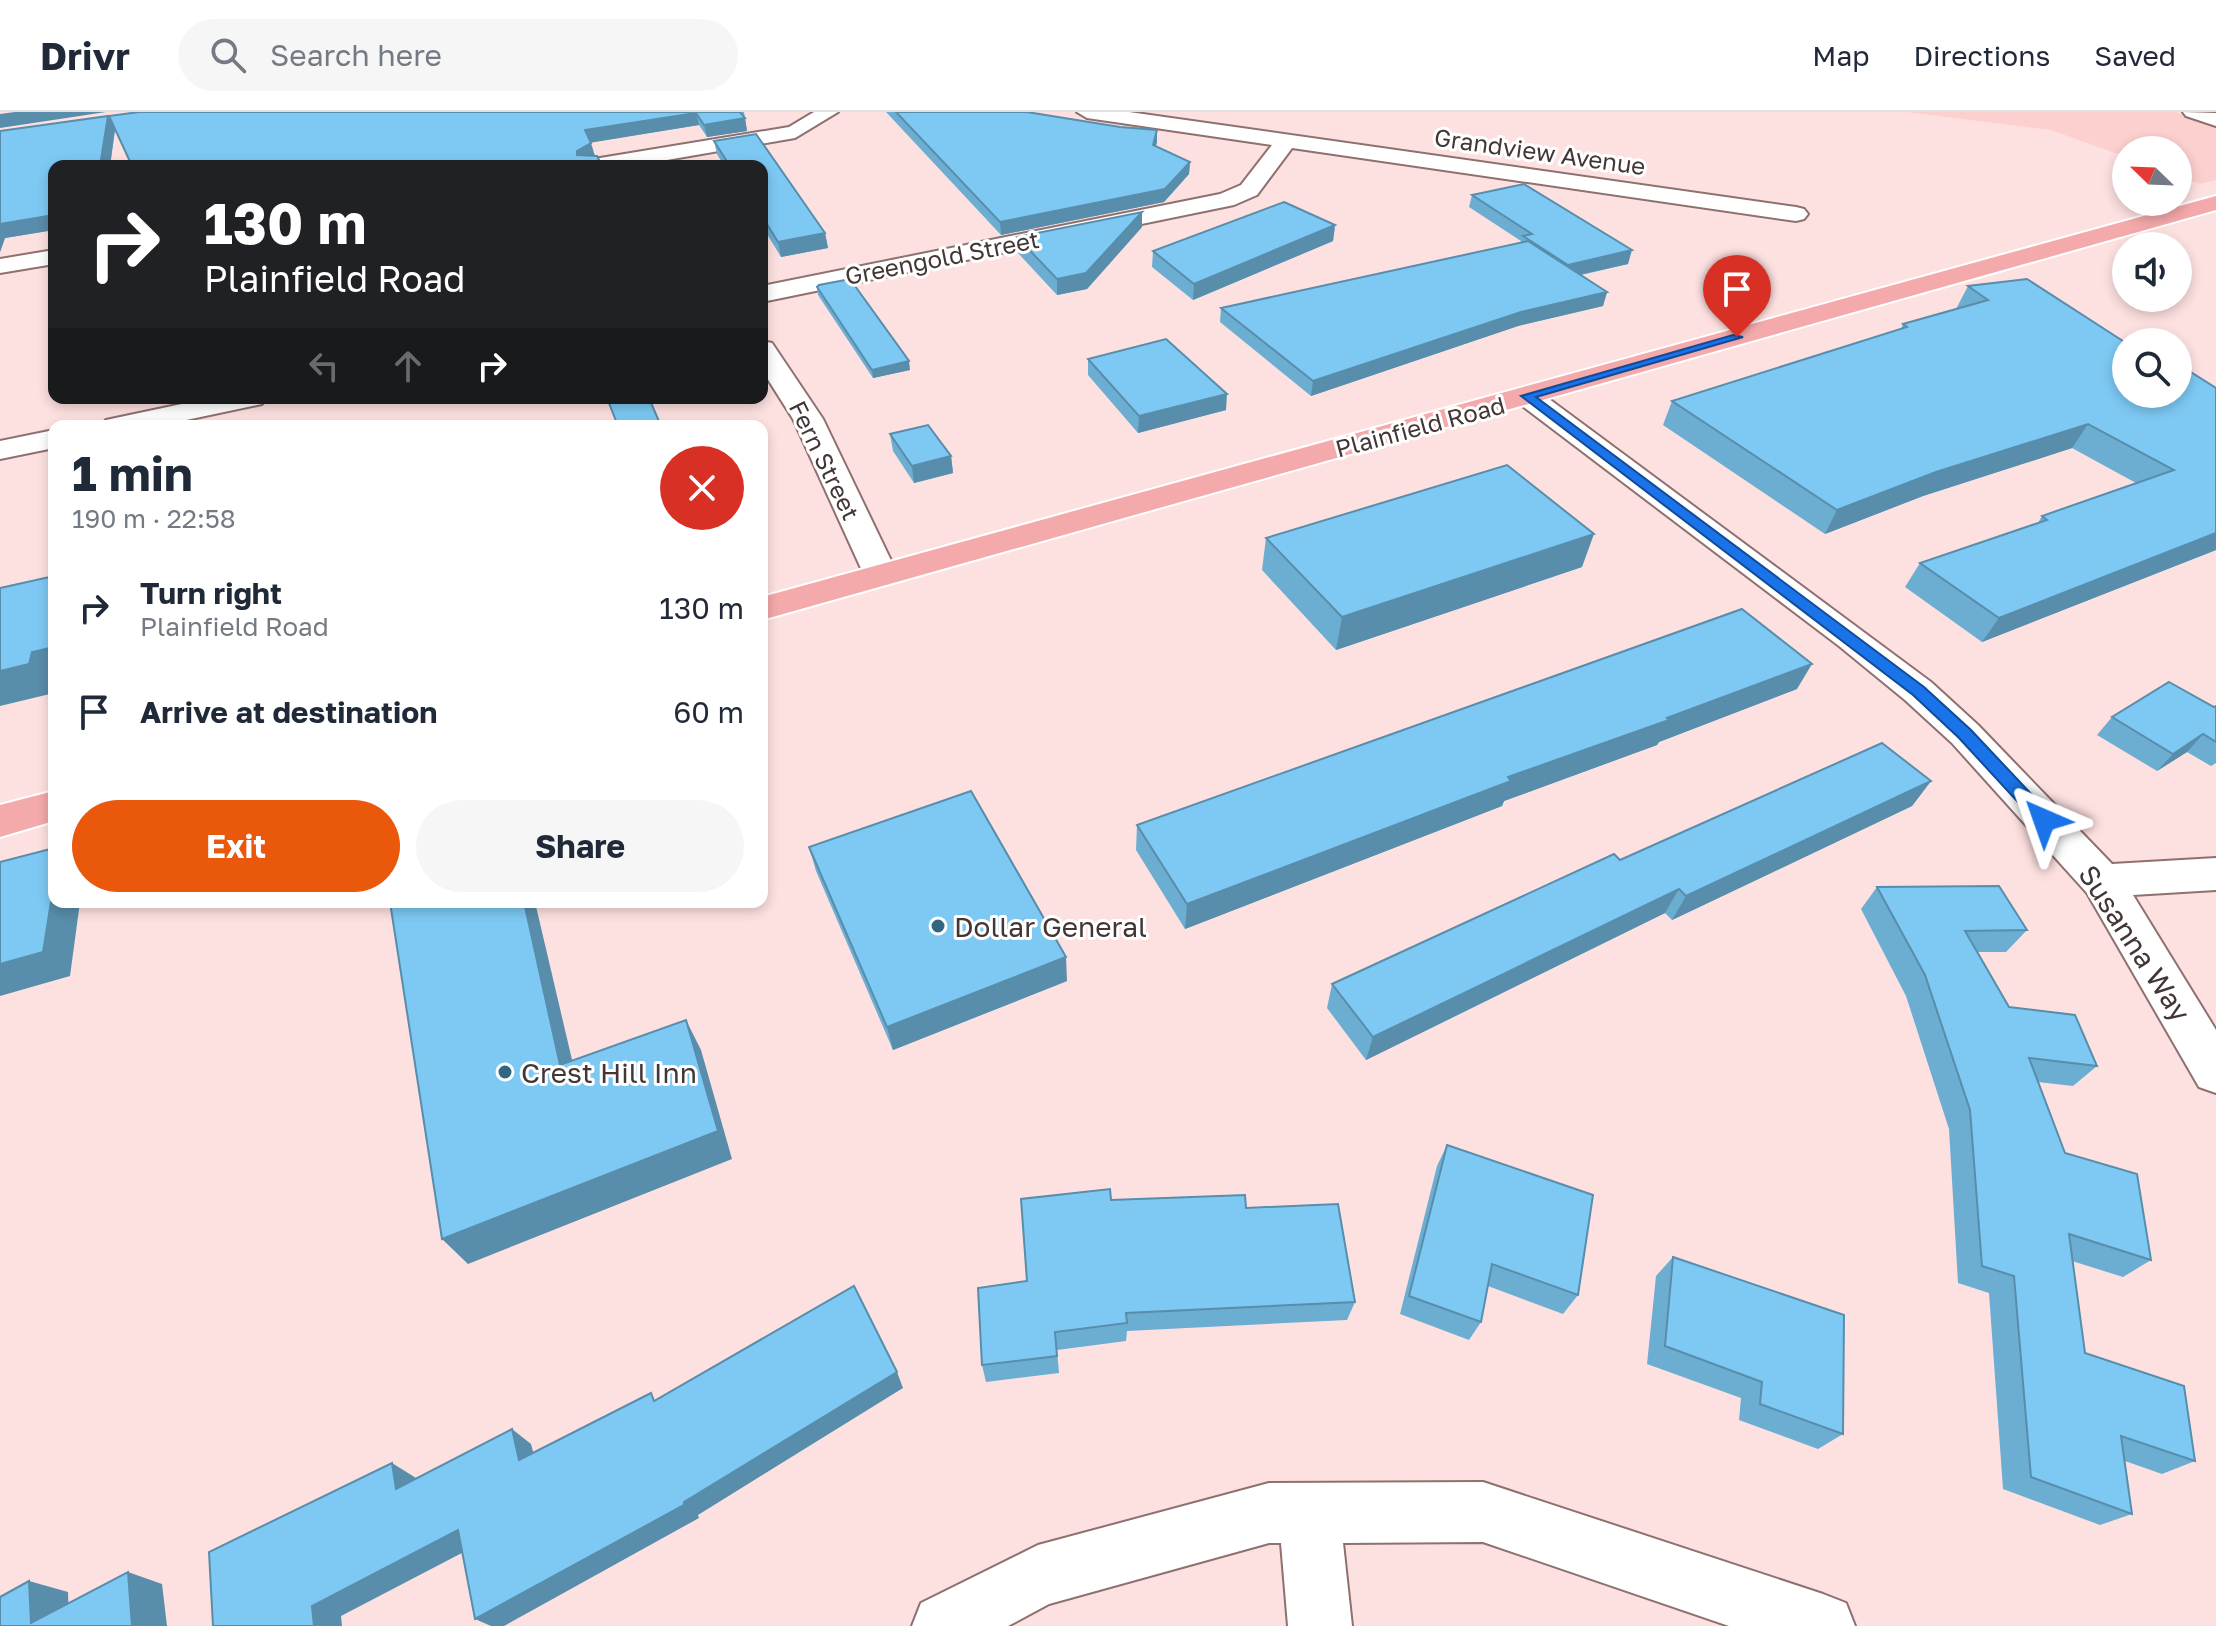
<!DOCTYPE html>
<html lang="en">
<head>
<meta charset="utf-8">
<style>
	body { margin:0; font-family:"Golos Text",sans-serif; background:#f6f6f7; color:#1f2937; height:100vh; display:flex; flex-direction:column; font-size:30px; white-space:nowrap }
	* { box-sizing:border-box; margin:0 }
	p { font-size:26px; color:#747a83 }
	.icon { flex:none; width:44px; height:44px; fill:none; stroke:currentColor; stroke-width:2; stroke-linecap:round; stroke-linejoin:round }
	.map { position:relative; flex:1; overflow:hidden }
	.panel { position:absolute; left:48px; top:308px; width:720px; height:488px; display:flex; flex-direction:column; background:#fff; border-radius:16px; box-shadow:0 4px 12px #0003 }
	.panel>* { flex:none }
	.top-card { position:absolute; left:48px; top:48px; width:720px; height:244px; border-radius:16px; box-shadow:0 4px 12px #0003; background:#202124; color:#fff; overflow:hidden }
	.needle { width:52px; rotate:293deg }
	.tools { position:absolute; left:2112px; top:24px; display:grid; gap:16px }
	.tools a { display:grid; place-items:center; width:80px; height:80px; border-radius:50%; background:#fff; box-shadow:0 4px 12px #0003; font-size:40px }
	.pin { position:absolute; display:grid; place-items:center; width:68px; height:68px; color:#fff; margin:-82px -34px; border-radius:50% 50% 50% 0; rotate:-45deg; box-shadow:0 0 8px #0007 }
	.pin .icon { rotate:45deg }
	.me { position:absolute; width:88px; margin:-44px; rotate:317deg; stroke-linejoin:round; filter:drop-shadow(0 0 6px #0008) }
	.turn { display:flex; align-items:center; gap:28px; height:168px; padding:0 24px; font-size:36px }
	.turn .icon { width:104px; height:104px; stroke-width:2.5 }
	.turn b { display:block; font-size:56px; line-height:68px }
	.lanes { display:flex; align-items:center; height:76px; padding:0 24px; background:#0003; justify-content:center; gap:40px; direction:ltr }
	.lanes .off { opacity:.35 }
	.round { display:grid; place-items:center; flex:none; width:84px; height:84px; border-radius:42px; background:#f6f6f7 }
	.headline { display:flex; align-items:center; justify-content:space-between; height:136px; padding:0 24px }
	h1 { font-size:48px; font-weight:700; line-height:60px }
	.button { display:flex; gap:16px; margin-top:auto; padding:16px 24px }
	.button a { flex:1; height:92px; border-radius:48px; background:#ea580c; color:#fff; font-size:32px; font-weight:700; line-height:92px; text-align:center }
	.button a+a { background:#f6f6f7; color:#1f2937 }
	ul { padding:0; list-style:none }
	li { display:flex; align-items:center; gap:24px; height:104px; padding:0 24px }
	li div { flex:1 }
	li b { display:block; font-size:30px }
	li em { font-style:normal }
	header { display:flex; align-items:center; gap:48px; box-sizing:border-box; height:112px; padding:0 40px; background:#fff; border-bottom:2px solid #e0e1e3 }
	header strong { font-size:38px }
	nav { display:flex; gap:44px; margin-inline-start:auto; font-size:28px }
	.search { width:560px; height:72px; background:#f6f6f7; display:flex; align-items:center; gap:20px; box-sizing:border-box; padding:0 28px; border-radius:44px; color:#747a83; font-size:30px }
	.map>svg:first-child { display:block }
</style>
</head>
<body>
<header>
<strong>Drivr</strong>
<div class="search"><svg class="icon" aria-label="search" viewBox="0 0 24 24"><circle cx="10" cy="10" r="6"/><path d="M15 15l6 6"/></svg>Search here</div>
<nav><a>Map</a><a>Directions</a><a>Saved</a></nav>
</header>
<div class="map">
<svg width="2216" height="1514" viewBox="0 0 2216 1514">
	<rect width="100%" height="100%" fill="#fde1e0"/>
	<path fill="#fbd0cf" d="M1906,0H2176L2216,14V68L2200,72L2178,64V38H2126V45L2051,18Z"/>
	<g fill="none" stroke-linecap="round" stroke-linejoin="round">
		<defs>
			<g id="street">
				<path d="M814,0H838L795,26L632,54H583L594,47L789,15Z"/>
				<path d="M1077,0H1129L1796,95L1804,97L1808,102L1804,107L1796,109L1292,36L1257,83L1234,93L762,190V174L1220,82L1241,73L1272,33L1087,6Z"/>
				<path d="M2183,0L2216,1V14L2186,4Z"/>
				<path d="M54,138V152L0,161V147Z"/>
				<path d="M762,229L772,231L823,307L898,463L893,470L881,473L869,470L864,463L793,307L762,258Z"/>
				<path d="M1527,275L1537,278L1931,570L1978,613L2112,752L2216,746V778L2133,783L2216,918V981L2199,975L2087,781L1952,631L1905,588L1839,534L1517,290L1513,284L1517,278Z"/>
				<path d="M210,286H266L262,292L158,314H101L106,308Z"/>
				<path d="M54,318V336L0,347V329Z"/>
				<path d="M1483,1370L1823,1482L1846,1491L1855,1514H1729L1483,1430L1343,1431L1352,1514H1288L1281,1431H1269L1049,1492L1008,1514H912L921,1491L1038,1433L1269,1371Z"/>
			</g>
			<g id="primary">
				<path d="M2216,84V98L762,508V485Z"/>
				<path d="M54,679V709L0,725V693Z"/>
			</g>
		</defs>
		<use href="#street" stroke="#8e706f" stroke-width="4"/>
		<use href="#primary" stroke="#fff" stroke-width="4"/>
		<use href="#street" fill="#fff" fill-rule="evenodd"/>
		<use href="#primary" fill="#f4a9aa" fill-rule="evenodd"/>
	</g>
	<g fill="#6cadd2">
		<path d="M744,0L747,19L707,25L699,13L591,30L115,18L110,54H54V118L5,126L0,140V19Z"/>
		<path d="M886,0H1027L1157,30L1156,34L1190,50L1189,62L1164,90L1001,123Z"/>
		<path d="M756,22L825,121L828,136L781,145L762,114V54H724L717,42L714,29Z"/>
		<path d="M1472,83L1628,152L1581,163L1607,180L1603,194L1518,214L1311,284L1220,210L1221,196L1521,131V129L1469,95Z"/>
		<path d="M1335,113L1333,129L1193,188L1152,155L1153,139Z"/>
		<path d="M1142,115L1087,177L1057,183L1018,141L1017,125Z"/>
		<path d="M1968,174L2178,282L2216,438L1982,530L1905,475L1920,451L2038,411L2042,404L2136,371L2072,336L1923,384L1825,422L1663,313L1672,289L1901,217L1903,212L1956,197Z"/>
		<path d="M817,175L910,258L873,266L818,183Z"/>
		<path d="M1088,247L1226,298L1138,321L1088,263Z"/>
		<path d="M890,322L951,344L953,361L914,371L893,339Z"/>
		<path d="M1266,426L1582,455L1336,538L1262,458Z"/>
		<path d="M1797,577L1659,630L1657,633L1504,689L1502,694L1185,817L1136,738L1137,713Z"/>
		<path d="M2216,594V651L2211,654L2187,640L2157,659L2097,623L2112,605Z"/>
		<path d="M1931,669L1912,694L1672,808L1665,801L1366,948L1327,896L1332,872L1620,748Z"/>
		<path d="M809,735L1067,869L893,938L816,759Z"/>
		<path d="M1877,775L2027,818L2006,840H1978L2009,895L2097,954L2073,974L2038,970L2065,1041L2151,1148L2123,1165L2072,1149L2085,1241L2195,1349L2162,1362L2125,1349L2132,1402L2100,1413L2003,1377L1989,1181L1958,1171L1949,1017L1906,884L1861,797Z"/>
		<path d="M1447,1033L1578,1183L1563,1202L1488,1174L1481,1210L1469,1228L1400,1202L1437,1054Z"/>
		<path d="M1111,1088L1246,1096L1355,1190L1347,1208L1127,1219L1126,1229L1057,1238L1059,1261L986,1270L982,1253L1027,1169Z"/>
		<path d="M1673,1145L1843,1322L1818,1337L1739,1308L1741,1286L1647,1252L1656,1164Z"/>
	</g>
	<g fill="#588dab">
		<path d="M15,0H106L0,16V2Z"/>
		<path d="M696,1L699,13L589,31L585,18Z"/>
		<path d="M108,4L115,17L110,54H100Z"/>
		<path d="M745,6L747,19L707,25L704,13Z"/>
		<path d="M1157,18V30L1152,45L1153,33Z"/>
		<path d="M591,31L595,44L577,43V39Z"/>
		<path d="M1190,50L1189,62L1164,90L1001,123L1000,110Z"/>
		<path d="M1142,100V115L1087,177L1057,183V167Z"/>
		<path d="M54,103V118L5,126L0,140V112Z"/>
		<path d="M1335,113L1333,129L1193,188L1194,172Z"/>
		<path d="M825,121L828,136L781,145L778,130Z"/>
		<path d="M1632,138L1628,152L1565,166L1568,153Z"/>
		<path d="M1607,180L1603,194L1518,214L1311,284L1313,269L1521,200Z"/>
		<path d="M909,249L910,258L873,266L872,258Z"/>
		<path d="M1227,282L1226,298L1138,321L1139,304Z"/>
		<path d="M2088,312L2072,336L1923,384L1825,422L1837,398L1936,360Z"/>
		<path d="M951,344L953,361L914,371L912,354Z"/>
		<path d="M2216,421V438L1982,530L1999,506Z"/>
		<path d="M1594,422L1582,455L1336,538L1342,505Z"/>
		<path d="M54,535V581L0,594V559L32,540Z"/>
		<path d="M1812,552L1797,577L1659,630L1657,633L1504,689L1502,694L1185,817L1187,792L1508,665Z"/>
		<path d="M2203,622L2187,640L2157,659L2173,642Z"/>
		<path d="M1931,669L1912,694L1672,808L1686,784Z"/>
		<path d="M54,771V790H80L70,864L0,884V852Z"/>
		<path d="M1679,777L1665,801L1366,948L1373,925Z"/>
		<path d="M524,790H535L580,982L560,953Z"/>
		<path d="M1066,845L1067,869L893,938L887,915Z"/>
		<path d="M686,908L701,938L732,1047L468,1152L442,1127Z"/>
		<path d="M897,1260L903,1276L698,1403L699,1406L504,1514H491L475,1507L684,1390Z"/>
		<path d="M512,1317L531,1332L539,1363L519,1348Z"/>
		<path d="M392,1351L416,1366L396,1377Z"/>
		<path d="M458,1418L481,1431L341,1504L342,1514H314L312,1494Z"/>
		<path d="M128,1460L162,1472L167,1514H132Z"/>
		<path d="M29,1469L68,1480L69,1514L31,1511Z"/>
	</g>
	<g fill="#7dc9f4" stroke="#588dab" stroke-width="2">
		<path d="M139,0H740L745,6L704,13L696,1L585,18L591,31L577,39V43L597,44L602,54H132L109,4Z"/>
		<path d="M896,0H1027L1120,15L1157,18L1153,33L1190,50L1165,77L1000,110Z"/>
		<path d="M108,4L100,54H54V103L0,112V19Z"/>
		<path d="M756,22L825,121L778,130L762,104V54H730L714,29Z"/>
		<path d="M1524,72L1632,138L1568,153L1523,124L1532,122L1472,83Z"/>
		<path d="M1284,90L1335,113L1194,172L1153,139Z"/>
		<path d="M1142,100L1086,161L1057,167L1017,125Z"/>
		<path d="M1528,129L1607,180L1521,200L1313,269L1221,196Z"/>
		<path d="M850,167L909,249L872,258L817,175L819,173Z"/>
		<path d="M2027,167L2126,231V282H2178V252L2216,276V421L1999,506L1920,451L2047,408L2042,404L2174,358L2088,312L1936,360L1837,398L1672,289L1907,215L1903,212L1988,188L1968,174Z"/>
		<path d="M1166,227L1227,282L1139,304L1088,247Z"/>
		<path d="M607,286H649L661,314H618Z"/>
		<path d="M928,313L951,344L912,354L890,322Z"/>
		<path d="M1507,353L1594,422L1342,505L1266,426Z"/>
		<path d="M54,464V535L32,540L29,552L0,559V476Z"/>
		<path d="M1742,497L1812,552L1667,606L1669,608L1508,665L1511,669L1187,792L1137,713Z"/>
		<path d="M2169,570L2214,595L2216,594V630L2203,622L2173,642L2112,605Z"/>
		<path d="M1882,631L1931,669L1686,784L1679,777L1373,925L1332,872L1614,742L1620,748Z"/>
		<path d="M971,679L1066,845L887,915L809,735Z"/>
		<path d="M54,736V771L43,840L0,852V750Z"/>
		<path d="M1999,774L2027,818L1965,819L2009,895L2075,903L2097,954L2029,946L2065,1041L2137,1062L2151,1148L2069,1122L2085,1241L2184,1274L2195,1349L2121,1324L2132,1402L2031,1365L2014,1164L1982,1154L1970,998L1925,863L1877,775Z"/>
		<path d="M390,790H524L560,953L686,908L718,1019L442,1127Z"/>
		<path d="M1447,1033L1593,1083L1578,1183L1492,1152L1481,1210L1409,1184Z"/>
		<path d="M1110,1077L1111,1088L1245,1083L1246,1096L1338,1092L1355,1190L1126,1201L1127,1211L1055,1220L1057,1244L982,1253L978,1176L1027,1169L1021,1087Z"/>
		<path d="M1673,1145L1844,1203L1843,1322L1760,1292L1762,1270L1665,1234Z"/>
		<path d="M854,1174L897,1260L684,1390V1393L475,1507L458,1418L312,1494L314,1514H213L209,1440L392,1351L396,1377L512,1317L519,1348L651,1281L654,1289Z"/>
		<path d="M128,1460L132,1514H0V1485L29,1469L31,1511Z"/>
	</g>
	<path fill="#1a73e8" stroke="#114b97" stroke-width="2" d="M1733,223L1743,225L1536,285L1924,575L1971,618L2051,703L2053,708L2051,712H2038L1959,626L1913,583L1521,284Z"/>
	<g fill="#326783" stroke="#fff" stroke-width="3">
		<circle cx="938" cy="814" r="8"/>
		<circle cx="505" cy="960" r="8"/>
	</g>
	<g text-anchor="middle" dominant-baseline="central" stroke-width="6" stroke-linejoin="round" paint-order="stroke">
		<g font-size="24" fill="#433636" stroke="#fff">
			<text transform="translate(1540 39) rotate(8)">Grandview Avenue</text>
			<text transform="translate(942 145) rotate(-11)">Greengold Street</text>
			<text transform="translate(1420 314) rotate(-15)">Plainfield Road</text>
			<text transform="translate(825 348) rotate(64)">Fern Street</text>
		</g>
		<g font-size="28" fill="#433636" stroke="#fff" text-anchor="start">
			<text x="954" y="814">Dollar General</text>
			<text x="521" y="960">Crest Hill Inn</text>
		</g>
		<g font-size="28" fill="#433636" stroke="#fff">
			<text transform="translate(2135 831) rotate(57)">Susanna Way</text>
		</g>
	</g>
</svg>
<div class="tools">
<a><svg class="needle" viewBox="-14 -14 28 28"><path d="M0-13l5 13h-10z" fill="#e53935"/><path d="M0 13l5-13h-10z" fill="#747a83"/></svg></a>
<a><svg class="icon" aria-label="sound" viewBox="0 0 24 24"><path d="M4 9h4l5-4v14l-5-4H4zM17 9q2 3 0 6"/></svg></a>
<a><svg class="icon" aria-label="search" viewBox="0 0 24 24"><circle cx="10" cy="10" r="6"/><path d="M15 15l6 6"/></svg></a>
</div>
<div class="pin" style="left:1737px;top:225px;background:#d93025"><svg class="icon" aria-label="arrive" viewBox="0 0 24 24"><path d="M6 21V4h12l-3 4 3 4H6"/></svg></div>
<svg class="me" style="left:2044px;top:708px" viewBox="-20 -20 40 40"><path d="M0-17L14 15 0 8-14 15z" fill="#1a73e8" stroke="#fff" stroke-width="4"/></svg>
<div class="top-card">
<div class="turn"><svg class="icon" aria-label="right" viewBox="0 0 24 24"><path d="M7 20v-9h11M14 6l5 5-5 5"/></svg><div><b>130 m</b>Plainfield Road</div></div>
<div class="lanes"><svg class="icon off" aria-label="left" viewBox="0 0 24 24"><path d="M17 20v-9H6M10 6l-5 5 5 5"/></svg><svg class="icon off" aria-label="ahead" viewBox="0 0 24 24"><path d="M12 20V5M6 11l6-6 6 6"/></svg><svg class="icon" aria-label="right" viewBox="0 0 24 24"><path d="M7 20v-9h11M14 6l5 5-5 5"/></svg></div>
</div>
<section class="panel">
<div class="headline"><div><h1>1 min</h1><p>190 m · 22:58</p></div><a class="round" style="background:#d93025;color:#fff"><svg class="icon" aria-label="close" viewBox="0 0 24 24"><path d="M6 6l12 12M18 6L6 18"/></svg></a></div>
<ul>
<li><svg class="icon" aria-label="right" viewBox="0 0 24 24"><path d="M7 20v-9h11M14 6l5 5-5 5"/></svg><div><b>Turn right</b><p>Plainfield Road</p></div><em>130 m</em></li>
<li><svg class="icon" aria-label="arrive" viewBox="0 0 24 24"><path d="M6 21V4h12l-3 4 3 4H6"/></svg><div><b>Arrive at destination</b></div><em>60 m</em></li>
</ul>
<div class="button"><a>Exit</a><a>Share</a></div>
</section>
</div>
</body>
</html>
